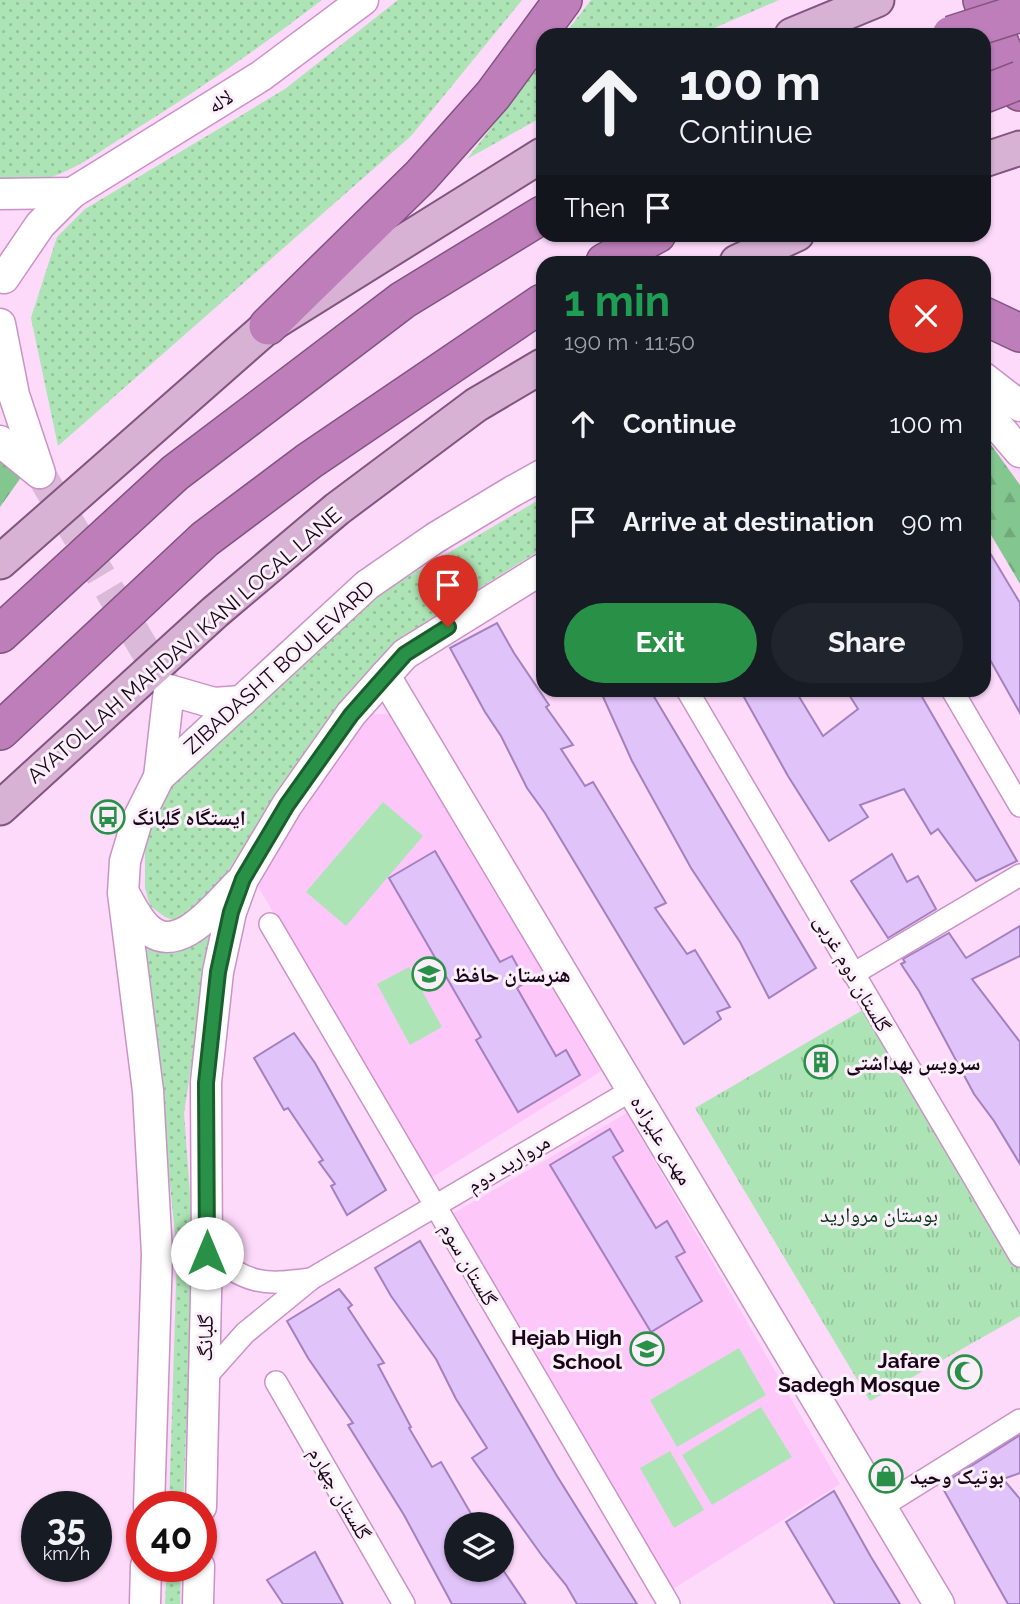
<!DOCTYPE html>
<html lang="en">
<head>
<meta charset="utf-8">
<style>
	body { margin:0; font-family:Raleway,"Noto Naskh Arabic",sans-serif; background:#20242c; color:#f1f3f6; height:100vh; display:flex; flex-direction:column; font-size:26px; white-space:nowrap }
	* { box-sizing:border-box; margin:0 }
	p { font-size:23px; color:#9ea1a6 }
	.icon { flex:none; width:38px; height:38px; fill:none; stroke:currentColor; stroke-width:2; stroke-linecap:round; stroke-linejoin:round }
	.map { position:relative; flex:1; overflow:hidden }
	.side { position:absolute; left:536px; top:256px; width:455px; height:441px; display:flex; flex-direction:column; background:#171b24; border-radius:21px; box-shadow:0 2px 5px #0004 }
	.side>* { flex:none }
	.hud { position:absolute; left:536px; top:28px; width:455px; height:214px; border-radius:21px; box-shadow:0 2px 5px #0004; background:#171b24; color:#f1f3f6; overflow:hidden }
	.controls { position:absolute; left:444px; top:1512px; display:grid; gap:14px }
	.controls a { display:grid; place-items:center; width:70px; height:70px; border-radius:50%; background:#171b24; box-shadow:0 2px 5px #0004; font-size:35px }
	.speed { position:absolute; left:21px; top:1491px; display:flex; gap:14px; font-size:35px; font-weight:700; text-align:center }
	.speed>* { display:grid; place-content:center; width:91px; height:91px; border-radius:50%; background:#171b24; box-shadow:0 2px 5px #0004; line-height:1 }
	.speed small { font-size:18px; font-weight:400 }
	.speed .limit { border:10px solid #d22; background:#fff; color:#111 }
	.pin { position:absolute; display:grid; place-items:center; width:60px; height:60px; color:#fff; margin:-72px -30px; border-radius:50% 50% 50% 0; rotate:-45deg; box-shadow:0 0 7px #0007 }
	.pin .icon { rotate:45deg }
	.me { position:absolute; width:77px; margin:-38px; rotate:0deg; stroke-linejoin:round; filter:drop-shadow(0 0 5px #0008) }
	.turn { display:flex; align-items:center; gap:24px; height:147px; padding:0 28px; font-size:32px }
	.turn .icon { width:91px; height:91px; stroke-width:2.5 }
	.turn b { display:block; font-size:49px; line-height:60px }
	.then { display:flex; align-items:center; height:66px; padding:0 28px; background:#0003; gap:14px; font-size:26px }
	.round { display:grid; place-items:center; flex:none; width:74px; height:74px; border-radius:37px; background:#20242c }
	.headline { display:flex; align-items:center; justify-content:space-between; height:119px; padding:0 28px }
	h1 { font-size:42px; font-weight:700; line-height:52px; color:#1e9e55 }
	.cta { display:flex; gap:14px; margin-top:auto; padding:14px 28px }
	.cta a { flex:1; height:80px; border-radius:42px; background:#299147; color:#fff; font-size:28px; font-weight:700; line-height:80px; text-align:center }
	.cta a+a { background:#20242c; color:#f1f3f6 }
	ul { padding:0; list-style:none }
	li { display:flex; align-items:center; gap:21px; height:98px; padding:0 28px }
	li div { flex:1 }
	li b { display:block; font-size:26px }
	li em { font-style:normal }
	.map>svg:first-child { display:block }
</style>
</head>
<body>
<div class="map">
<svg width="1020" height="1604" viewBox="0 0 1020 1604">
	<defs>
		<pattern id="grass-dots" width="8" height="8" patternUnits="userSpaceOnUse" patternTransform="scale(1.75)"><rect width="8" height="8" fill="#ade4b5"/><path d="M2 2h.1M6 6h.1" fill="none" stroke="#94c29b" stroke-width="1.8" stroke-linecap="round"/></pattern>
		<pattern id="forest-firs" width="22" height="20" patternUnits="userSpaceOnUse" patternTransform="scale(1.75)"><rect width="22" height="20" fill="#84c68f"/><path d="M5 1l3.5 6h-7zM16 11l3.5 6h-7z" fill="#71a97b"/></pattern>
		<pattern id="park-tufts" width="24" height="20" patternUnits="userSpaceOnUse" patternTransform="scale(1.75)"><rect width="24" height="20" fill="#ade4b5"/><path d="M3 7l-1-3M5 7V3M7 7l1-3M15 17l-1-3M17 17v-4M19 17l1-3" fill="none" stroke="#94c29b"/></pattern>
	</defs>
	<rect width="100%" height="100%" fill="#fdd9fa"/>
	<g fill="#fdc8f9">
		<path d="M370,714H392L605,1069L431,1178L254,880L358,721Z"/>
		<path d="M627,1113L840,1484L673,1589L452,1214Z"/>
	</g>
	<g fill="url(#grass-dots)">
		<path d="M0,0H322C259,48 195,93 128,134C103,149 76,170 48,178C32,183 16,183 0,183Z"/>
		<path d="M398,0H522L411,136L58,446L31,318L57,237L85,209L285,89Z"/>
		<path d="M591,0H779L698,35H564Z"/>
		<path d="M542,62V117L467,159Z"/>
		<path d="M542,498V549L394,642L277,797L226,874L199,909L181,923L165,917L150,906L145,888V837L167,788L373,597Z"/>
		<path d="M212,930L184,1113L194,1248L183,1507H169L177,1254L156,1048L139,944C171,962 186,952 212,930Z"/>
		<path d="M167,1566H181L180,1604H165Z"/>
	</g>
	<g fill="url(#forest-firs)">
		<path d="M984,435L1020,485V584L984,523Z"/>
		<path d="M0,461L22,476L0,507Z"/>
	</g>
	<path fill="url(#park-tufts)" d="M873,1004L1020,1249V1316L870,1401L695,1108Z"/>
	<g fill="#ade4b5">
		<path d="M383,802L423,836L346,926L306,892Z"/>
		<path d="M409,967L442,1027L410,1045L377,984Z"/>
		<path d="M739,1348L766,1395L677,1447L650,1400Z"/>
		<path d="M761,1407L792,1457L712,1505L682,1455Z"/>
		<path d="M670,1451L704,1510L674,1528L640,1468Z"/>
	</g>
	<g fill="#e0c3f9" stroke="#a380c0" stroke-width="2">
		<path d="M984,543L1020,603V713L984,649Z"/>
		<path d="M497,623L514,653L549,705L546,707L573,745L561,749L585,786L593,782L666,903L655,908L687,954L695,950L730,1007L717,1012L721,1019L684,1044L545,813L527,788L501,736L485,712L450,648Z"/>
		<path d="M600,690H650L816,968L769,998L740,942L691,868L632,761Z"/>
		<path d="M740,690H795L823,736L858,709L846,690H918L1017,861L976,881L938,829L931,834L904,789L860,805L868,817L829,841L788,776Z"/>
		<path d="M435,851L500,962L512,956L526,982L517,988L556,1056L566,1050L580,1075L518,1112L476,1040L481,1037L389,878Z"/>
		<path d="M892,854L907,882L918,876L936,909L888,938L851,881Z"/>
		<path d="M1020,926V956L972,979L1020,1042V1164L994,1121L974,1094L919,991L901,964L905,962L903,959L949,933L966,958Z"/>
		<path d="M294,1033L315,1063L386,1190L347,1215L331,1186L335,1184L319,1162L323,1160L288,1108L284,1110L254,1058Z"/>
		<path d="M610,1129L623,1151L613,1157L656,1228L667,1221L685,1252L676,1257L702,1301L651,1332L550,1165Z"/>
		<path d="M420,1241L557,1476L637,1604H577L566,1585L543,1557L472,1458L487,1448L456,1399L436,1359L391,1296L375,1268Z"/>
		<path d="M339,1289L352,1305L348,1308L384,1363L378,1365L411,1427L409,1428L432,1467L441,1462L477,1524H457V1570H503L526,1604H452L404,1515L348,1425L353,1423L308,1358L287,1321Z"/>
		<path d="M1020,1435V1473L1003,1479L1020,1499V1604H1008L941,1485Z"/>
		<path d="M834,1491L871,1557L900,1604H835L786,1522Z"/>
		<path d="M315,1552L343,1604H283L267,1580Z"/>
	</g>
	<g fill="none" stroke-linecap="round" stroke-linejoin="round">
		<path stroke="#dbb9d8" stroke-width="30" stroke-dasharray="30 15" stroke-linecap="butt" d="M40,473L167,687"/>
		<defs>
			<g id="street">
				<path d="M687,690L1020,1256"/>
				<path d="M952,690L1020,806"/>
				<path d="M270,924L669,1604"/>
				<path d="M853,974L1020,875"/>
				<path d="M207,1253C249,1283 260,1286 311,1279"/>
				<path d="M204,1379L245,1333L311,1279L632,1090"/>
				<path d="M276,1382L404,1604"/>
				<path d="M881,1507L1020,1420"/>
			</g>
			<g id="secondary">
				<path d="M0,194L72,193"/>
				<path d="M4,278L40,225L72,193L261,76L363,0"/>
				<path d="M0,324L14,395L40,473"/>
				<path d="M984,378L1020,406"/>
				<path d="M984,410L1020,452"/>
				<path d="M0,441L39,473"/>
				<path d="M385,676L939,1604"/>
				<path d="M159,777L169,690L214,703L242,701"/>
				<path d="M125,895C131,905 137,918 146,927C177,959 217,905 238,884"/>
				<path d="M149,1507L157,1254L148,1091L123,893L125,861L137,821L159,777L367,585L435,538L513,491L542,475"/>
				<path d="M201,1507L207,1253L206,1082L218,972L231,912L243,879L287,805L351,714L385,676L405,654L542,569"/>
				<path d="M145,1604L146,1566"/>
				<path d="M198,1604L199,1566"/>
			</g>
			<g id="primary">
				<path d="M792,35L877,0"/>
				<path d="M984,160L1020,148"/>
				<path d="M737,262L797,234"/>
				<path d="M0,562L268,326L542,155"/>
				<path d="M0,808L215,612L337,509L476,405L542,366"/>
			</g>
			<g id="highway">
				<path d="M982,0L1020,92"/>
				<path d="M605,262L657,234"/>
				<path d="M984,316L1020,333"/>
				<path d="M268,326L421,176L493,95L563,0"/>
				<path d="M0,634L175,473L403,300L542,215"/>
				<path d="M0,731L205,539L309,461L542,303"/>
			</g>
		</defs>
		<use href="#street" stroke="#cb92c7" stroke-width="24"/>
		<use href="#secondary" stroke="#cb92c7" stroke-width="33"/>
		<use href="#primary" stroke="#835480" stroke-width="37"/>
		<use href="#highway" stroke="#835480" stroke-width="40"/>
		<use href="#street" stroke="#fff" stroke-width="21"/>
		<use href="#secondary" stroke="#fff" stroke-width="30"/>
		<use href="#primary" stroke="#d7b2d5" stroke-width="33"/>
		<use href="#highway" stroke="#bd7eb9" stroke-width="37"/>
		<defs>
			<g id="highway-bridge">
				<path d="M951,35L1020,13"/>
				<path d="M984,94L1020,80"/>
			</g>
		</defs>
		<use href="#highway-bridge" stroke="#835480" stroke-width="40" stroke-linecap="butt"/>
		<use href="#highway-bridge" stroke="#bd7eb9" stroke-width="37"/>
	</g>
	<g fill="none" stroke-linecap="round" stroke-linejoin="round">
		<defs>
			<path id="route" d="M207,1253L206,1083L218,972L231,912L243,879L287,805L351,715L405,654L448,627"/>
		</defs>
		<use href="#route" stroke="#1b5e2e" stroke-width="18"/>
		<use href="#route" stroke="#299147" stroke-width="12"/>
	</g>
	<defs>
		<symbol id="bus-ring" viewBox="-11 -11 22 22"><circle r="9.5" fill="#fbeffa" stroke="#299147" stroke-width="1.5"/><path d="M-5-6H5V4H4V6H2V4H-2V6H-4V4H-5ZM-3.5-4V0h7V-4ZM-3.5 1.2v1.5H-2V1.2ZM2 1.2v1.5H3.5V1.2Z" fill="#299147"/></symbol>
		<symbol id="school-ring" viewBox="-11 -11 22 22"><circle r="9.5" fill="#fbeffa" stroke="#299147" stroke-width="1.5"/><path d="M0-5L7-2L0 1L-7-2ZM-4 1L0 2.5L4 1V4Q0 6-4 4Z" fill="#299147"/></symbol>
		<symbol id="building-ring" viewBox="-11 -11 22 22"><circle r="9.5" fill="#fbeffa" stroke="#299147" stroke-width="1.5"/><path d="M-4-6H4V6H1V3H-1V6H-4ZM-2.5-4.3h1.7v1.8h-1.7ZM.8-4.3h1.7v1.8H.8ZM-2.5-1h1.7V.8h-1.7ZM.8-1h1.7V.8H.8Z" fill="#299147"/></symbol>
		<symbol id="mosque-ring" viewBox="-11 -11 22 22"><circle r="9.5" fill="#fbeffa" stroke="#299147" stroke-width="1.5"/><path d="M3.5-4.9A6 6 0 1 0 3.5 4.9A5 5 0 1 1 3.5-4.9Z" fill="#299147"/></symbol>
		<symbol id="shop-ring" viewBox="-11 -11 22 22"><circle r="9.5" fill="#fbeffa" stroke="#299147" stroke-width="1.5"/><path d="M-5-2.5h2.3a2.7 3.5 0 0 1 5.4 0H5L5.5 6h-11ZM-1.5-2.5h3a1.5 2.3 0 0 0-3 0Z" fill="#299147"/></symbol>
	</defs>
	<g fill-rule="evenodd">
		<use href="#bus-ring" x="89" y="798" width="38" height="38"/>
		<use href="#school-ring" x="410" y="955" width="38" height="38"/>
		<use href="#building-ring" x="802" y="1043" width="38" height="38"/>
		<use href="#school-ring" x="628" y="1330" width="38" height="38"/>
		<use href="#mosque-ring" x="946" y="1353" width="38" height="38"/>
		<use href="#shop-ring" x="867" y="1457" width="38" height="38"/>
	</g>
	<g text-anchor="middle" dominant-baseline="central" stroke-width="6" stroke-linejoin="round" paint-order="stroke">
		<g font-size="21" fill="#180517" stroke="#fbeffa">
			<text transform="translate(220 101) rotate(-32)">لاله</text>
			<text transform="translate(184 645) rotate(-41)">AYATOLLAH MAHDAVI KANI LOCAL LANE</text>
			<text transform="translate(279 667) rotate(-42)">ZIBADASHT BOULEVARD</text>
			<text transform="translate(853 973) rotate(60)">گلستان دوم غربی</text>
			<text transform="translate(662 1140) rotate(59)">مهدی علیزاده</text>
			<text transform="translate(508 1163) rotate(-31)">مروارید دوم</text>
			<text transform="translate(469 1264) rotate(60)">گلستان سوم</text>
			<text transform="translate(205 1338) rotate(-89)">گلبانگ</text>
			<text transform="translate(340 1493) rotate(60)">گلستان چهارم</text>
		</g>
		<g font-size="21" font-weight="bold" fill="#180517" stroke="#fbeffa" text-anchor="start">
			<text x="132" y="817">ایستگاه گلبانگ</text>
			<text x="453" y="974">هنرستان حافظ</text>
			<text x="846" y="1062">سرویس بهداشتی</text>
			<text x="622" y="1337" text-anchor="end">Hejab High<tspan x="622" dy="24">School</tspan></text>
			<text x="940" y="1360" text-anchor="end">Jafare<tspan x="940" dy="24">Sadegh Mosque</tspan></text>
			<text x="910" y="1476">بوتیک وحید</text>
		</g>
		<g font-size="21" fill="#023513" stroke="#fbeffa">
			<text x="879" y="1214">بوستان مروارید</text>
		</g>
	</g>
</svg>
<div class="controls">
<a><svg class="icon" aria-label="layers" viewBox="0 0 24 24"><path d="M12 4l9 5-9 5-9-5zM3 14l9 5 9-5"/></svg></a>
</div>
<div class="speed"><div>35<small>km/h</small></div><div class="limit">40</div></div>
<div class="pin" style="left:448px;top:627px;background:#d93025"><svg class="icon" aria-label="arrive" viewBox="0 0 24 24"><path d="M6 21V4h12l-3 4 3 4H6"/></svg></div>
<svg class="me" style="left:207px;top:1253px" viewBox="-20 -20 40 40"><circle r="19" fill="#fff"/><path d="M0-13L10 11 0 6-10 11z" fill="#299147"/></svg>
<div class="hud">
<div class="turn"><svg class="icon" aria-label="ahead" viewBox="0 0 24 24"><path d="M12 20V5M6 11l6-6 6 6"/></svg><div><b>100 m</b>Continue</div></div>
<div class="then">Then<svg class="icon" aria-label="arrive" viewBox="0 0 24 24"><path d="M6 21V4h12l-3 4 3 4H6"/></svg></div>
</div>
<section class="side">
<div class="headline"><div><h1>1 min</h1><p>190 m · 11:50</p></div><a class="round" style="background:#d93025;color:#fff"><svg class="icon" aria-label="close" viewBox="0 0 24 24"><path d="M6 6l12 12M18 6L6 18"/></svg></a></div>
<ul>
<li><svg class="icon" aria-label="ahead" viewBox="0 0 24 24"><path d="M12 20V5M6 11l6-6 6 6"/></svg><div><b>Continue</b></div><em>100 m</em></li>
<li><svg class="icon" aria-label="arrive" viewBox="0 0 24 24"><path d="M6 21V4h12l-3 4 3 4H6"/></svg><div><b>Arrive at destination</b></div><em>90 m</em></li>
</ul>
<div class="cta"><a>Exit</a><a>Share</a></div>
</section>
</div>
</body>
</html>
